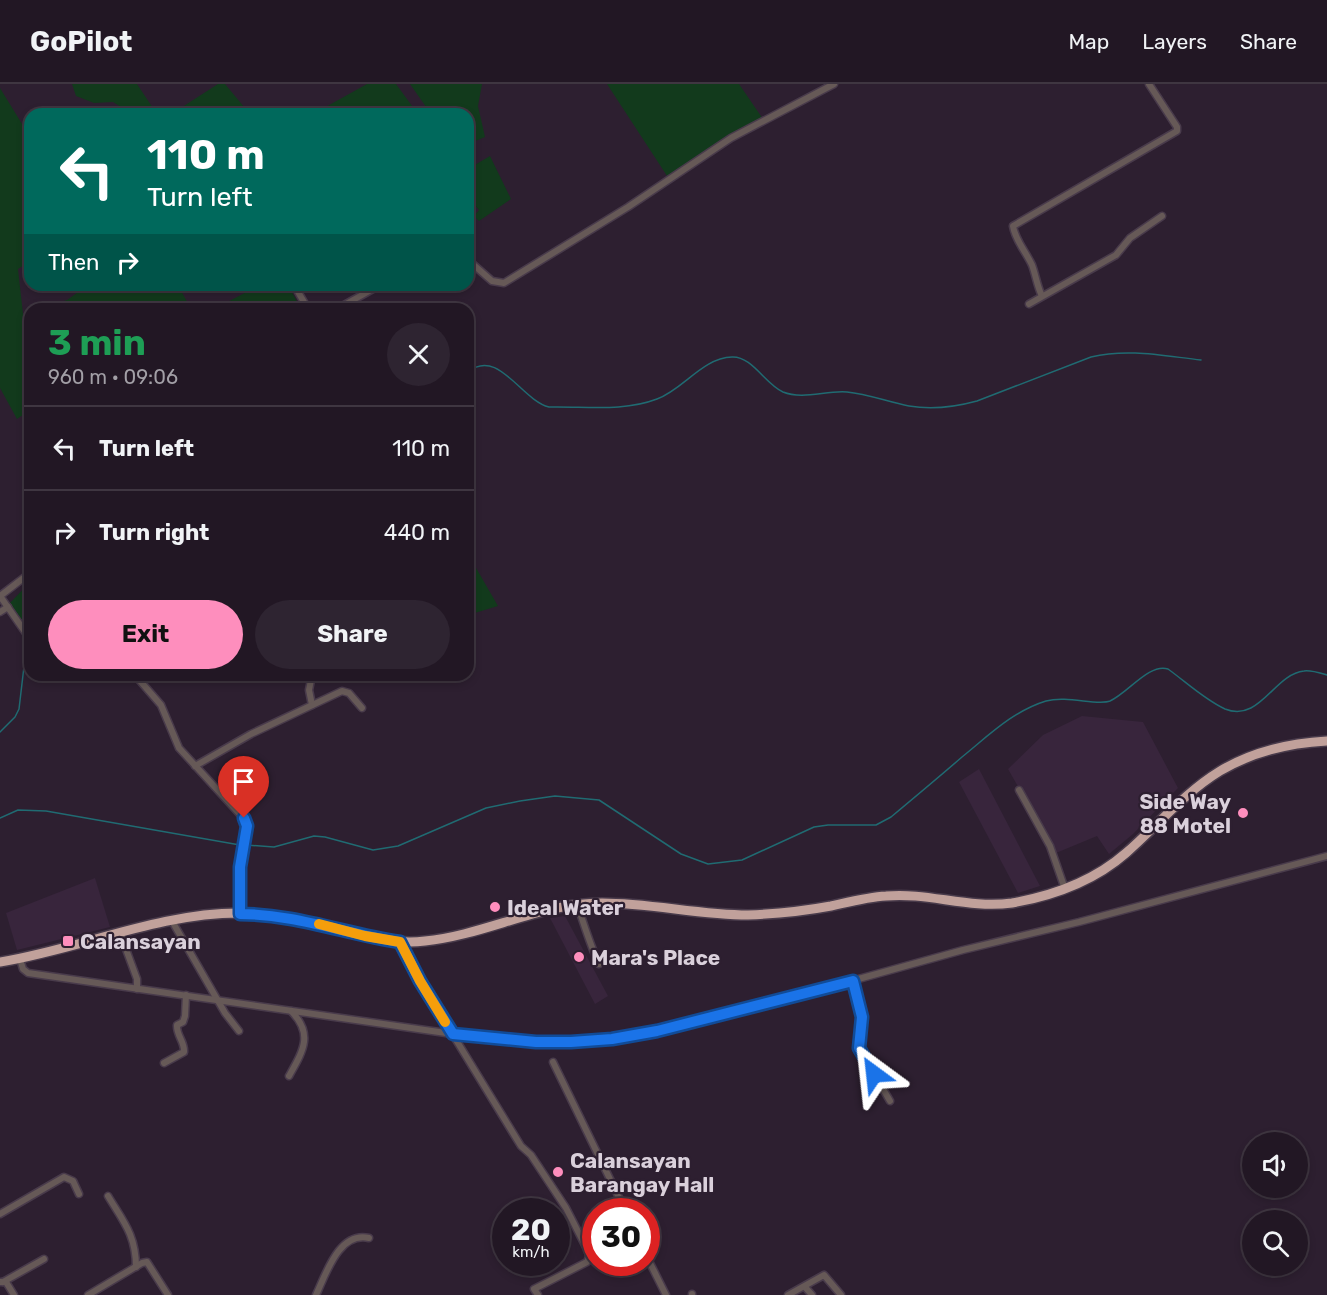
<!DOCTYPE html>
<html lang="en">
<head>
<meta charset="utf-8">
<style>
	body { margin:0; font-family:Rubik,sans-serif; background:#2e2431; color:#f1f3f6; height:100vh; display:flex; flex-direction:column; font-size:22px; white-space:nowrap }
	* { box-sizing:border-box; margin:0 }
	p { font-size:20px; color:#a29fa6 }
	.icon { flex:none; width:33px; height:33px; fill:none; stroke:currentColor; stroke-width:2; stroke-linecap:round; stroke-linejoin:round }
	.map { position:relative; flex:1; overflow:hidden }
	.drawer { position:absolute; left:24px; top:219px; width:450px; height:378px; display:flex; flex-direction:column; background:#221724; border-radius:18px; box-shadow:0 3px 9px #0003,0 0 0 2px #3f3641 }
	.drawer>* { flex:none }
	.hud { position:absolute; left:24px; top:24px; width:450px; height:183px; border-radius:18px; box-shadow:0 3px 9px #0003,0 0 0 2px #3f3641; background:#00695c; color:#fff; overflow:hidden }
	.controls { position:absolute; left:1242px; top:1048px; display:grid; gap:12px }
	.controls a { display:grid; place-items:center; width:66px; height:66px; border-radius:50%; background:#221724; box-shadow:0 3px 9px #0003,0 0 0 2px #3f3641; font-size:30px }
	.speed { position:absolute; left:492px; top:1114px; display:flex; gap:12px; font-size:30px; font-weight:700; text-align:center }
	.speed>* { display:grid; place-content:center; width:78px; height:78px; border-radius:50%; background:#221724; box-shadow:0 3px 9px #0003,0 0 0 2px #3f3641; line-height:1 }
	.speed small { font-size:15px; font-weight:400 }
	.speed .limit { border:9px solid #d22; background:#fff; color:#111 }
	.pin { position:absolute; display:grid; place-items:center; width:51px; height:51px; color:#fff; margin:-62px -26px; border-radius:50% 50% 50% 0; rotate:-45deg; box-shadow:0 0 6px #0007 }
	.pin .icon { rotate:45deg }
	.me { position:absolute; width:66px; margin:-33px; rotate:330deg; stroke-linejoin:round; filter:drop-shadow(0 0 4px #0008) }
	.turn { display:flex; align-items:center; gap:21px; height:126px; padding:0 24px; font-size:27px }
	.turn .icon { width:78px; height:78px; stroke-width:2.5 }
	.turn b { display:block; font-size:42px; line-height:51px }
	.then { display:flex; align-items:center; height:57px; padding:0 24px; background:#0003; gap:12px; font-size:22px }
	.round { display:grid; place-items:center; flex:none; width:63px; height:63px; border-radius:32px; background:#2e2431 }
	.headline { display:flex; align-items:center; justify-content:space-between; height:102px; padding:0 24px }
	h1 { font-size:36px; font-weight:700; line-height:45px; color:#1e9e55 }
	.cta { display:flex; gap:12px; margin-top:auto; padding:12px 24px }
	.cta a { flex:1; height:69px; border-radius:36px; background:#fe8ebd; color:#111; font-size:24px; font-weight:700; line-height:69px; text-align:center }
	.cta a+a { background:#2e2431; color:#f1f3f6 }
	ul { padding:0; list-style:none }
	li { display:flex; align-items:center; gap:18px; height:84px; padding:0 24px; border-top:2px solid #3f3641 }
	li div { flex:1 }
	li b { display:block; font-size:22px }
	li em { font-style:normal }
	header { display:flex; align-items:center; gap:36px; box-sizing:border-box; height:84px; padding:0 30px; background:#221724; border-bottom:2px solid #3f3641 }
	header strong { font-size:28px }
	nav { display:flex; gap:33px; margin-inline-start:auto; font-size:21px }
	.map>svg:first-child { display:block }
</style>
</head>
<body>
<header>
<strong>GoPilot</strong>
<nav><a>Map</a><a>Layers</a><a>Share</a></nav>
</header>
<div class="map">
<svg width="1327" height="1211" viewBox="0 0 1327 1211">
	<rect width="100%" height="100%" fill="#2d1f30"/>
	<g fill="#38253c">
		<path d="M1082,632L1143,638L1178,704L1133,750L1109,770L1097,752L1056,769L1008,685L1043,651Z"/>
		<path d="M979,685L1040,802L1018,809L959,698Z"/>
		<path d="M95,794L110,843L17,866L6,829Z"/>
		<path d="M565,832L608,912L595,920L550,834Z"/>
	</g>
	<g fill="#123a1c">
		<path d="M72,0H137L157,30H132L113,18L94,19L76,12Z"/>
		<path d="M218,0H225L250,30H178L176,27Z"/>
		<path d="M367,0H396L418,30H313Z"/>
		<path d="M410,0H482L478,22L485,53L468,60V30H431Z"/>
		<path d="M607,0H739L763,35L671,98Z"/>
		<path d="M0,4L30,53V177L18,185L23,230L30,228V326L17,335L0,304Z"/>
		<path d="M490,72L511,115L479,137L474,132L479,126L472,118L468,120V85Z"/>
		<path d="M88,201H178L191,225H39L67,216Z"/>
		<path d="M260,201H288L301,225H214Z"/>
		<path d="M468,470L498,522L468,531Z"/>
		<path d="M30,498V547L10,519Z"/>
	</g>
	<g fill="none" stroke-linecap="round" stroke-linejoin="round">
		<g stroke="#206b72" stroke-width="1.5">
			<path d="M468,288C498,263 521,316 549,323C585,322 623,328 657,315C684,305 702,274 732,273C752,272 765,300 783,308C803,316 827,306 847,308C868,310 888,318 909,322C932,326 955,323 977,317L1091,273C1128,264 1164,272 1201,276"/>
			<path d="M0,648L15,633L19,625L25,574L30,568"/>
			<path d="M0,734L18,726L46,727L240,761"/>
			<path d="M245,761L274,763L314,752L325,753L373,766L398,762L486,724L520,717L555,712L599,716L681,770L708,780L742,776L814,743L828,741H876L891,733C915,713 939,693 962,673C988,652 1013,627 1046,617C1067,611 1097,622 1110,617C1128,609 1149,579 1168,585C1186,598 1205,616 1225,625C1260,639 1274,590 1304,587C1311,586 1320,589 1327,591"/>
		</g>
		<defs>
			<g id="minor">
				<path d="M468,176L492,197L504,199L628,123L731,54L834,0"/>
				<path d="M294,201L308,225"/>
				<path d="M1042,212C1037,202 1036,192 1032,181C1026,168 1015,156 1013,142L1177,47V43L1149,0"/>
				<path d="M1029,220L1116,171L1130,154L1162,132"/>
				<path d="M337,225L380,201"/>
				<path d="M0,512L30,555"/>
				<path d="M0,512L30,489"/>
				<path d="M0,528L8,523"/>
				<path d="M135,591L161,621L179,664L247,738L239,798L240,829"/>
				<path d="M312,591L309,606L312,621"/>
				<path d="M195,682L251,650L342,607L349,609L362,624"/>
				<path d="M1019,706L1050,762L1065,805"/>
				<path d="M577,820C584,840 590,861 599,880"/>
				<path d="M172,837L225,929L239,947"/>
				<path d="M120,849L137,895V905"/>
				<path d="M400,858L420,897L521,1062L531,1071L566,1124L588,1167L589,1173L587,1178L534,1205L538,1211"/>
				<path d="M20,875L23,885L28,889L453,950L536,958H571L612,955L657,947L808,909L963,866L1079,838L1327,772"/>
				<path d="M853,897L862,933L859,964L890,1017"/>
				<path d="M553,978L626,1128"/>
				<path d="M164,979L184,968C185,958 176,951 177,941L183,938L185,932L186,911"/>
				<path d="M289,992C303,967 314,950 291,927"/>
				<path d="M108,1112C123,1137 136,1151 136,1183"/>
				<path d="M0,1130L64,1093L73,1097L79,1110"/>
				<path d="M646,1171L666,1211"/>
				<path d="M1,1198H6L14,1211"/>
				<path d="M3,1198L44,1175"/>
				<path d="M805,1203L812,1211"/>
				<path d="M692,1210V1211"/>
				<path d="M88,1211L142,1179L147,1178L168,1211"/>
				<path d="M316,1211C326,1190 339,1147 369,1154"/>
				<path d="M788,1211L824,1191L841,1211"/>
			</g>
			<path id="highway" d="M0,878C80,865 158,829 239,829C270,830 299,835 329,843C361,851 391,861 425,857C485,851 540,819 602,819C651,819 699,831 748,831C776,830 804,827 831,822C849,818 868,813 886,812C928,808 968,825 1012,819C1052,812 1094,797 1126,769C1157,742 1184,709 1220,687C1252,668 1290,659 1327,657"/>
		</defs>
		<use href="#minor" stroke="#493b4b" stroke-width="9"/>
		<use href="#highway" stroke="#493b4b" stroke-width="12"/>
		<use href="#minor" stroke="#665957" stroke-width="6"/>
		<use href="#highway" stroke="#c1a19b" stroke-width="9"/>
	</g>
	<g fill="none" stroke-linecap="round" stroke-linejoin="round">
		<defs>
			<path id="route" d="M244,734L247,742L240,783V830C295,830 346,850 400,858L420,897L453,950L536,958H571L612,955L657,947L853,897L862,933L859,964L874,990"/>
		</defs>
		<use href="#route" stroke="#114b97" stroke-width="15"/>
		<use href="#route" stroke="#1a73e8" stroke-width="10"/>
		<path stroke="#f59e0b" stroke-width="10" d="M319,840L365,852L400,858L420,897L445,938"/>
	</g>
	<g fill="#fe8ebd" stroke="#2d1f30" stroke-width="2">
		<circle cx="1243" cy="729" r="6"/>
		<circle cx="495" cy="823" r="6"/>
		<rect x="62" y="851" width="12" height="12" rx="3"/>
		<circle cx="579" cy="873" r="6"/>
		<circle cx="558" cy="1088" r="6"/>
	</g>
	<g text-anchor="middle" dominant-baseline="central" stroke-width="4.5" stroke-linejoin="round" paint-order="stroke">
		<g font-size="21" font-weight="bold" fill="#dad0db" stroke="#2d1f30" text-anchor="start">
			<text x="1231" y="717" text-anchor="end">Side Way<tspan x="1231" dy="24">88 Motel</tspan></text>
			<text x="507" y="823">Ideal Water</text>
			<text x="80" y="857">Calansayan</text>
			<text x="591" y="873">Mara's Place</text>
			<text x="570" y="1076">Calansayan<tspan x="570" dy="24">Barangay Hall</tspan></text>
		</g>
	</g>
</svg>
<div class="controls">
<a><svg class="icon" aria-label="sound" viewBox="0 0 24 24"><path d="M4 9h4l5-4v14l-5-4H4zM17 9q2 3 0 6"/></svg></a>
<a><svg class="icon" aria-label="search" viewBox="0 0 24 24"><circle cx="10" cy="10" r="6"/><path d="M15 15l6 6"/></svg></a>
</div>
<div class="speed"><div>20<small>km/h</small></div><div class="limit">30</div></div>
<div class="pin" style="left:244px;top:734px;background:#d93025"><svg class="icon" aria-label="arrive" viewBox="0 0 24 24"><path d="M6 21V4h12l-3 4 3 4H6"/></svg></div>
<svg class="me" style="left:874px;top:990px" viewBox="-20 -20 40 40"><path d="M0-17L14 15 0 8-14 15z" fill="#1a73e8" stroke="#fff" stroke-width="4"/></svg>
<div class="hud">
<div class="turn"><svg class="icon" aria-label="left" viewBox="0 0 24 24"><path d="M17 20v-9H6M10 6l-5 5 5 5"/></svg><div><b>110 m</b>Turn left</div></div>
<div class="then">Then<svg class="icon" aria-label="right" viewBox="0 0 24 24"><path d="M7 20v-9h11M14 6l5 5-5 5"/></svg></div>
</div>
<section class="drawer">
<div class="headline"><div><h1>3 min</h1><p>960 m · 09:06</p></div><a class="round"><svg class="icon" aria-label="close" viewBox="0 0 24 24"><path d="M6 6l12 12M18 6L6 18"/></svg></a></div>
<ul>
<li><svg class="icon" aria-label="left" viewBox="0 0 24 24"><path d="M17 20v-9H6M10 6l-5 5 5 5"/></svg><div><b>Turn left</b></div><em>110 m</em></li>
<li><svg class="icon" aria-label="right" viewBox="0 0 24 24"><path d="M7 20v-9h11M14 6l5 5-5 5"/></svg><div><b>Turn right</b></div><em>440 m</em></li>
</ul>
<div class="cta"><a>Exit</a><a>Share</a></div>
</section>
</div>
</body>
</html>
